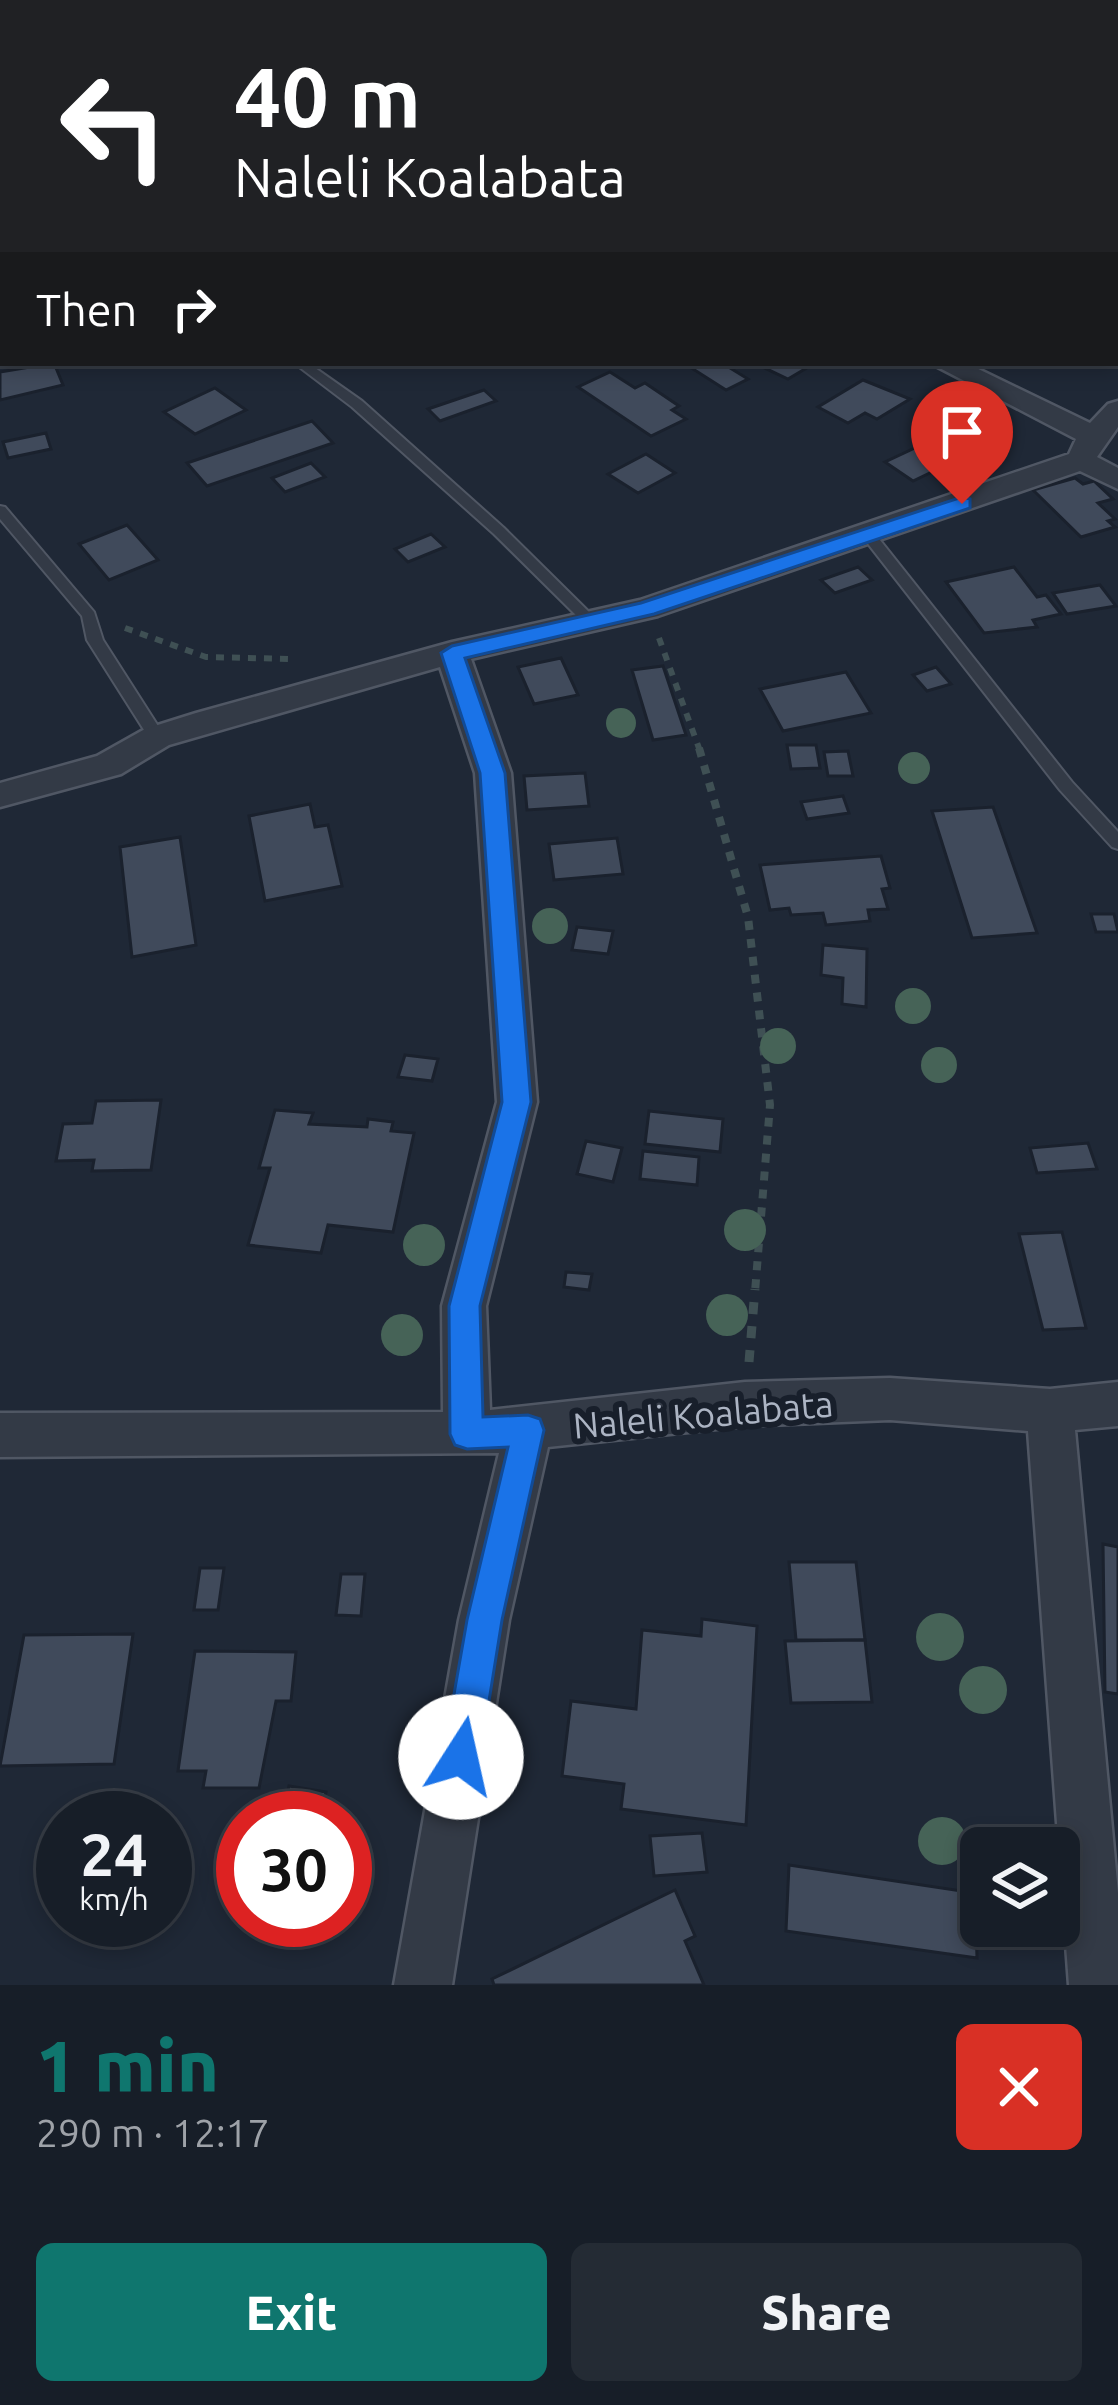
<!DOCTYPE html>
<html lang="en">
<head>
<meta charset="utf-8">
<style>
	body { margin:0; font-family:Ubuntu,sans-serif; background:#242b34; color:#f1f3f6; height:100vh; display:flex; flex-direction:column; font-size:45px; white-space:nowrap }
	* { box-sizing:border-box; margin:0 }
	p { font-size:39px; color:#9ea2a8 }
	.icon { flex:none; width:66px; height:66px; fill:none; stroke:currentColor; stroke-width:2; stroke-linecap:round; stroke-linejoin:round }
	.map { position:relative; height:1985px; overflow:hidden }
	.details { display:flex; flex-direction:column; background:#171e28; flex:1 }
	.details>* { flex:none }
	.hud { position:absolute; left:0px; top:0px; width:1119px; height:366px; box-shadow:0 6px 18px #0003,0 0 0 3px #363c45; background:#202124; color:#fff; overflow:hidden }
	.tools { position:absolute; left:960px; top:1827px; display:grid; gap:24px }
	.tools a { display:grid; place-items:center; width:120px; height:120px; border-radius:18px; background:#171e28; box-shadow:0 6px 18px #0003,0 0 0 3px #363c45; font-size:60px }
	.speed { position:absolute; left:36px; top:1791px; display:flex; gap:24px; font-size:60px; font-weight:700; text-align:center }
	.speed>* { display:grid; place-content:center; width:156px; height:156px; border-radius:50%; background:#171e28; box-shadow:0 6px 18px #0003,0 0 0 3px #363c45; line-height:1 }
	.speed small { font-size:30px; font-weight:400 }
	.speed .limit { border:18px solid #d22; background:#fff; color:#111 }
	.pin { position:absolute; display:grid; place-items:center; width:102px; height:102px; color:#fff; margin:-123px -51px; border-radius:50% 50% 50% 0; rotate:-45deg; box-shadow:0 0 12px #0007 }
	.pin .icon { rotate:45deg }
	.me { position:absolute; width:132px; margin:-66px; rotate:10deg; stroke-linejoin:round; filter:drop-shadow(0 0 9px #0008) }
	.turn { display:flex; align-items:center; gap:42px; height:252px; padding:0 36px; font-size:54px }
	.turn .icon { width:156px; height:156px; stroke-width:2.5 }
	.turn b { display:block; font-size:84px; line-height:102px }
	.then { display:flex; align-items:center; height:114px; padding:0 36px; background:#0003; gap:24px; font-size:45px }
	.round { display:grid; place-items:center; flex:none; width:126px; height:126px; border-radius:18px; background:#242b34 }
	.head { display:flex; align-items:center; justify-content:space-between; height:204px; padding:0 36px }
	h1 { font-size:72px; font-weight:800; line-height:90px; color:#0f766e }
	.cta { display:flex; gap:24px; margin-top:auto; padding:24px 36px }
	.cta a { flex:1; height:138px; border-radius:18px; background:#0f766e; color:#fff; font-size:48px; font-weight:800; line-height:138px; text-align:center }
	.cta a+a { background:#242b34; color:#f1f3f6 }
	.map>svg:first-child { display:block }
</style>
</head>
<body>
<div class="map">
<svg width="1118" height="1985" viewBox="0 0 1118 1985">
	<rect width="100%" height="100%" fill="#1f2836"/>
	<g fill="#404a5b" stroke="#1a212d" stroke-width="3">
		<path d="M54,363L63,385L0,400V372Z"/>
		<path d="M705,363H722L748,379L726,390L693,369Z"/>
		<path d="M754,363H815L788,379Z"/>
		<path d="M610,372L635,388L645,383L679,406L672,410L686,419L651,436L578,387Z"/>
		<path d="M863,380L910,399L877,419L865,413L848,423L818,407Z"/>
		<path d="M215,388L246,410L195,434L164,412Z"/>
		<path d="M484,390L496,401L440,421L428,409Z"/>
		<path d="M312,421L333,443L207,486L187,463Z"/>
		<path d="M46,433L51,449L8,458L3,442Z"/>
		<path d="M934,439L952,451L931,462L940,468L913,481L885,462Z"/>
		<path d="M646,454L675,473L638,493L608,474Z"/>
		<path d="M311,463L325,477L285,492L272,478Z"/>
		<path d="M1075,478L1083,484L1094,481L1113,499L1098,503L1115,519L1108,521L1115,527L1081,537L1033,490Z"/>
		<path d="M127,525L158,560L109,580L79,544Z"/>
		<path d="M431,534L445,547L408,562L395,549Z"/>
		<path d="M858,567L872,580L835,593L821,580Z"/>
		<path d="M1014,567L1037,597L1046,595L1061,614L1033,620L1037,627L984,633L946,582Z"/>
		<path d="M1100,585L1116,606L1067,614L1053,593Z"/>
		<path d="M561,658L578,695L534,704L518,667Z"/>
		<path d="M663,666L686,735L653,740L632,670Z"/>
		<path d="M936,667L951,684L927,691L913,675Z"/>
		<path d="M846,672L871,713L783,731L760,689Z"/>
		<path d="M787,745H816L820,768L791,769Z"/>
		<path d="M848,751L853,776H828L824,752Z"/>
		<path d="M585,773L589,806L527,810L524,776Z"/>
		<path d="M843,796L849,813L807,819L801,802Z"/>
		<path d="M310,804L315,827L328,825L342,886L265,901L249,816Z"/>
		<path d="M993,807L1037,933L972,938L932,811Z"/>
		<path d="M180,837L196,945L132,957L120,847Z"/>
		<path d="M617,838L623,874L554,880L549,844Z"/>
		<path d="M881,856L890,888L882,889L888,909L868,910L870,921L826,925L823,913L791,915L789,908L770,910L760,865Z"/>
		<path d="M1091,914H1114L1118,932H1096Z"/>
		<path d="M577,927L613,931L608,954L572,950Z"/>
		<path d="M823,945L867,949L866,1007L842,1004L843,978L821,975Z"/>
		<path d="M405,1055L438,1059L432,1081L398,1077Z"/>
		<path d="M161,1100L151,1170L92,1171L94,1160L56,1161L63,1124L92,1123L96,1101Z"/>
		<path d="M275,1110L313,1113L309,1124L367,1127L368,1119L393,1122L391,1131L414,1133L393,1232L328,1225L321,1253L248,1245L270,1168H259Z"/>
		<path d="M649,1111L723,1119L720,1152L645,1144Z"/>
		<path d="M586,1141L622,1148L613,1182L577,1174Z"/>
		<path d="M1088,1143L1097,1169L1037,1173L1030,1148Z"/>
		<path d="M643,1151L699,1157L697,1185L640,1179Z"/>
		<path d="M1062,1232L1086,1328L1043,1330L1019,1234Z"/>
		<path d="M566,1272L592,1274L589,1290L564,1287Z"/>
		<path d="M1103,1544L1118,1547V1694L1105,1692Z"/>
		<path d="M789,1562H856L865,1640H796Z"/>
		<path d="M200,1568H224L218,1610H194Z"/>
		<path d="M341,1574H365L361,1616L336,1615Z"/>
		<path d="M702,1619L757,1626L746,1825L621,1809L624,1784L562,1776L571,1701L636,1709L642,1630L701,1636Z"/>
		<path d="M133,1634L114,1764L0,1766L24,1635Z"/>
		<path d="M865,1640L872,1702L791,1703L785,1641Z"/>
		<path d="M195,1651L296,1652L291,1701H276L259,1788H203L206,1771H178Z"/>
		<path d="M289,1786L326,1792L320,1818H282Z"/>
		<path d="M702,1833L707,1872L654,1876L650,1836Z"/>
		<path d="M789,1865L975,1893L977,1958L786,1931Z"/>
		<path d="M675,1890L695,1936L685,1941L704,1985H494L492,1979Z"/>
	</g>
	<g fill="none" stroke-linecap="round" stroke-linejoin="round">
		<defs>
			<g id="service">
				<rect x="1116" y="256" width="2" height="8"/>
				<path d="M294,363H308L362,401L504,528L594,617V623H584L494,534L352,407Z"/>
				<path d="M0,506L5,507L94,612L103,640L165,737L163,741H151L87,640L82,616L0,519Z"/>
				<path d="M867,529L872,530L1072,782L1118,832V849L1112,847L1060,790L862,536V530Z"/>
			</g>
			<g id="minor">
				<path d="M311,0H331L333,3H311Z"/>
				<path d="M588,0H608L610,3H588Z"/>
				<path d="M0,178H3L0,193Z"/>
				<path d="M930,363H966L1090,423L1108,404L1118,401V427L1097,457L1118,468V489L1080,471L658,616L471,659L511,773L537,1102L486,1306L490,1410L745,1382L890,1378L1050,1389L1118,1382V1426L1075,1430L1118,1893V1985H1069L1028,1431L890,1420L745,1426L548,1447L509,1620L452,1985H394L459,1620L499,1453L0,1457V1413L443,1412L442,1306L497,1102L475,773L440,667L169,745L121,774L0,807V783L97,756L145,729L196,713L452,642L640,600L1069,454L1076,439Z"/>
			</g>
		</defs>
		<use href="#service" stroke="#505764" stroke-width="4"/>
		<use href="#minor" stroke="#505764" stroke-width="5"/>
		<g stroke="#3f5054" stroke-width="6" stroke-dasharray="8 8" stroke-linecap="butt">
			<path d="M125,628L206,657L291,659"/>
			<path d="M659,638L700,751"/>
		</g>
		<path stroke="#3f5054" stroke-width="8" stroke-dasharray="9 9" stroke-linecap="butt" d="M699,748L748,917L770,1105L755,1292"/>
		<path stroke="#3f5054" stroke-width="9" stroke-dasharray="12 12" stroke-linecap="butt" d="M749,1362L755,1289"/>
		<use href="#service" fill="#333a46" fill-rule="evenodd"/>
		<use href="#minor" fill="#333a46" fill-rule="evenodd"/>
	</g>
	<g fill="#466357">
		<circle cx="621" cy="723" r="15"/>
		<circle cx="914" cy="768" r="16"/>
		<circle cx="550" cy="926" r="18"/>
		<circle cx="913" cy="1006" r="18"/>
		<circle cx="778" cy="1046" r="18"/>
		<circle cx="939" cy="1065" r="18"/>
		<circle cx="745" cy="1230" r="21"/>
		<circle cx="424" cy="1245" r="21"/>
		<circle cx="727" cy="1315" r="21"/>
		<circle cx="402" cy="1335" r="21"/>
		<circle cx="940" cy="1637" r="24"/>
		<circle cx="983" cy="1690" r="24"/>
		<circle cx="942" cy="1841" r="24"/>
	</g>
	<path fill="#1a73e8" stroke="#114b97" stroke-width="3" d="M962,497L970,499V508L654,614L465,658L505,773L531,1102L480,1306L483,1417L528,1415L540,1419L544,1430L502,1620L480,1757L474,1770L461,1776L448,1770L443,1757L467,1620L508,1447L467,1449L455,1445L450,1434L449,1306L502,1102L480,773L441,653L452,646L641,603Z"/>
	<g text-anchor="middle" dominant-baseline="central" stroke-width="12" stroke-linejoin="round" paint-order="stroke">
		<g font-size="36" fill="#acb4c3" stroke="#181f2b">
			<text transform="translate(703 1414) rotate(-5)">Naleli Koalabata</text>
		</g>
	</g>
</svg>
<div class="tools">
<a><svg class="icon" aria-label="layers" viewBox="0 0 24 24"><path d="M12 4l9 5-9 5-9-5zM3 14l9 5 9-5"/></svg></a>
</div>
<div class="speed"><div>24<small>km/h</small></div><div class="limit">30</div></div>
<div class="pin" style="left:962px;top:504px;background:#d93025"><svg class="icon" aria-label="arrive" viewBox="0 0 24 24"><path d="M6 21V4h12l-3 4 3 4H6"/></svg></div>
<svg class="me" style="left:461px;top:1757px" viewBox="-20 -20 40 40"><circle r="19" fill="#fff"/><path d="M0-13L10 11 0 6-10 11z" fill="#1a73e8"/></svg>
<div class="hud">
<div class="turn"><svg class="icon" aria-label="left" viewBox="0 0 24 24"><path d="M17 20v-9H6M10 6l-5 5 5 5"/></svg><div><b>40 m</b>Naleli Koalabata</div></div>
<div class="then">Then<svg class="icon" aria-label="right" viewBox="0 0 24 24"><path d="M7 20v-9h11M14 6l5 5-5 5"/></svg></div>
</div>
</div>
<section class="details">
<div class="head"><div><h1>1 min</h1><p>290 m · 12:17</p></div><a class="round" style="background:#d93025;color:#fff"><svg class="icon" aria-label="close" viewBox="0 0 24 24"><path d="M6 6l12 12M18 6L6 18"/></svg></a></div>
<div class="cta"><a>Exit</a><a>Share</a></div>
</section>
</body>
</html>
